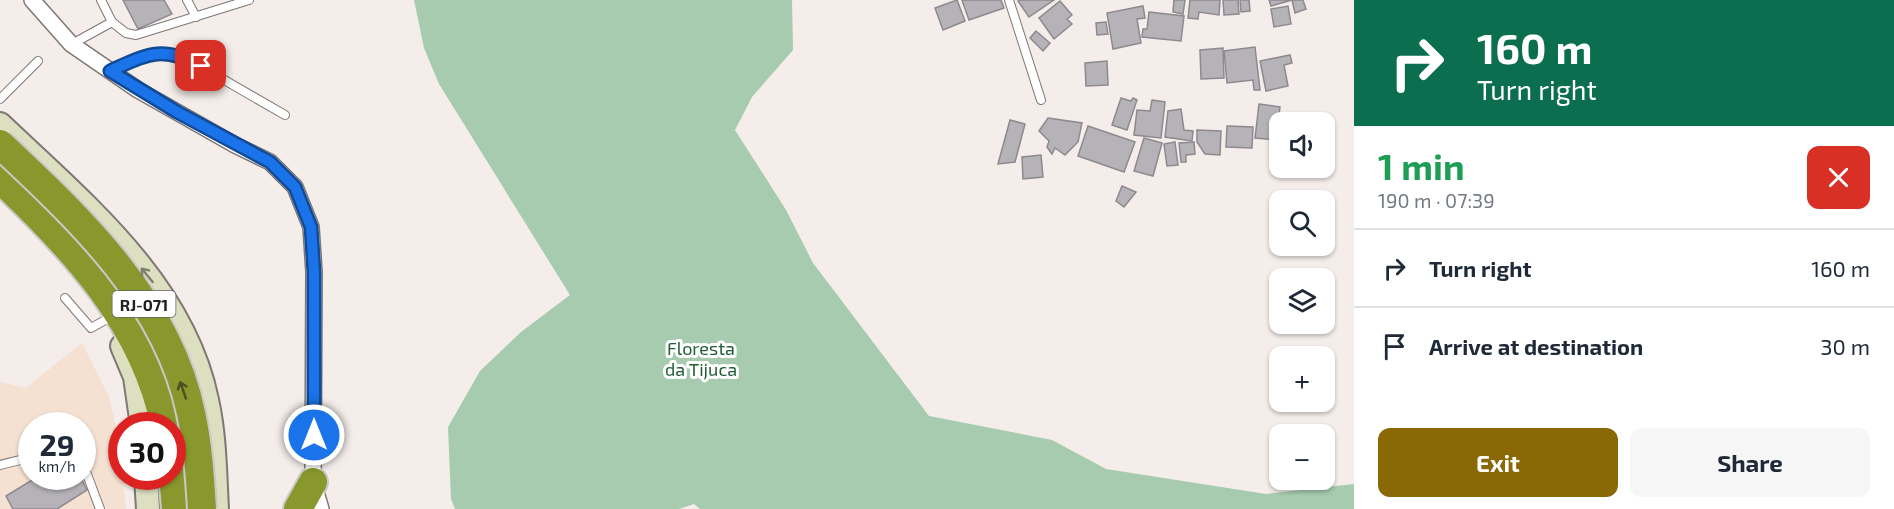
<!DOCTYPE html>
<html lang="en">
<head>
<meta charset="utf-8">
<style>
	body { margin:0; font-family:"Exo 2",sans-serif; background:#f6f6f7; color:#1f2937; height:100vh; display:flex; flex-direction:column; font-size:22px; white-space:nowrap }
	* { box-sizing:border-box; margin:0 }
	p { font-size:20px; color:#747a83 }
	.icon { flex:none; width:33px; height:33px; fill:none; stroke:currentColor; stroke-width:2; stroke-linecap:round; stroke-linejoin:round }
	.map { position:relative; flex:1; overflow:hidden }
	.panel { display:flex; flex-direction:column; background:#fff; width:540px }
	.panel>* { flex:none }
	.banner { background:#0b6e4f; color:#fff; overflow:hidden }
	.buttons { position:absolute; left:1269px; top:112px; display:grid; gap:12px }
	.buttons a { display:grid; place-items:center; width:66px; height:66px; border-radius:12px; background:#fff; box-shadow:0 2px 4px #0004; font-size:30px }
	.speed { position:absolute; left:18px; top:412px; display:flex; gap:12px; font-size:30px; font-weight:700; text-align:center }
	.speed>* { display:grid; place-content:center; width:78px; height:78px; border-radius:50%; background:#fff; box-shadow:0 2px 4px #0004; line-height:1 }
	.speed small { font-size:15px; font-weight:400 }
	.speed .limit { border:9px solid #d22; background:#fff; color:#111 }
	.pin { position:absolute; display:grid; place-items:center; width:51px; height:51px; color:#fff; margin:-26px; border-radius:12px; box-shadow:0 3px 9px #0006 }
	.me { position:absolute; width:66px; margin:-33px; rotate:0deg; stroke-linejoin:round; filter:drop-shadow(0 0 4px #0008) }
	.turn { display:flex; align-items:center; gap:21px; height:126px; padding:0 24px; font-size:27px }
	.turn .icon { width:78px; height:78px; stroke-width:2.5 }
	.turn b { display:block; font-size:42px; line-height:51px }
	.round { display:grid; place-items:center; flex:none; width:63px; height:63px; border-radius:12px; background:#f6f6f7 }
	.overview { display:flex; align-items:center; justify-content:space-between; height:102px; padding:0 24px }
	h1 { font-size:36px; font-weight:700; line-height:45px; color:#1e9e55 }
	.button { display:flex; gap:12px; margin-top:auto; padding:12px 24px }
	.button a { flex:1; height:69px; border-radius:12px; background:#896805; color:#fff; font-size:24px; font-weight:700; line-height:69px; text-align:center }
	.button a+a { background:#f6f6f7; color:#1f2937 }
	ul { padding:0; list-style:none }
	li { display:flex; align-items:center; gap:18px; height:78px; padding:0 24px; border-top:2px solid #e0e1e3 }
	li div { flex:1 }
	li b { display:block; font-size:22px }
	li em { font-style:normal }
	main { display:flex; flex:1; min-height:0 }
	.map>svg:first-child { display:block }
</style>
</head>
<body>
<main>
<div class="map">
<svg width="1354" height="509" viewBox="0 0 1354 509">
	<rect width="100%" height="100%" fill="#f4ede9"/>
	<path fill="#f4e1d1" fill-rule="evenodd" d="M82,343L109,397L119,440L126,509H0V382L26,388ZM32,426H82V477H32Z"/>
	<path fill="#a6cbae" d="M414,0H792L793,50L752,97L735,130L786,210L813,263L929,416L1052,440L1106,469L1266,494L1354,484V509H700L694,504L679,509H455L451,499L448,427L480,371L521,332L570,295L439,84L424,48Z"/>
	<g fill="#b6b3b8" stroke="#8d898f" stroke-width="1.5">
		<path d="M123,0H164L172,14L138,29Z"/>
		<path d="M957,0L965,21L943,30L935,8Z"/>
		<path d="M962,0H1001L1004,8L969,20Z"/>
		<path d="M1020,0H1054L1029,17L1018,1Z"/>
		<path d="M1174,0H1185L1183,14L1173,12Z"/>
		<path d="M1190,0H1220L1219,15L1199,12L1198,19L1188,18Z"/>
		<path d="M1223,0H1238L1239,14L1224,15Z"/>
		<path d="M1240,0H1249L1250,11L1241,12Z"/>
		<path d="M1269,0H1303L1306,9L1295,13L1292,0L1271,6Z"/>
		<path d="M1060,1L1072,15L1067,19L1072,24L1054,39L1039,18Z"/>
		<path d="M1143,6L1145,18L1137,19L1141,43L1113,49L1107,13Z"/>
		<path d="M1288,6L1291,24L1274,27L1271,9Z"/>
		<path d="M1149,12L1184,16L1181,41L1142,37L1143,29H1147Z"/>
		<path d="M1106,22L1108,34L1097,35L1096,23Z"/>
		<path d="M1036,31L1050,43L1043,51L1030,38Z"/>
		<path d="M1255,47L1260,90H1254L1253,80L1227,83L1224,51Z"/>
		<path d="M1223,48L1224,78L1201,79L1200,50Z"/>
		<path d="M1290,55L1292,63L1284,65L1288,86L1266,91L1260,61Z"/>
		<path d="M1107,61L1108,85L1086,86L1085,63Z"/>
		<path d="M1121,98L1131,101L1133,98L1137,100L1127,130L1112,125Z"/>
		<path d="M1152,100L1165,102L1161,138L1134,135L1137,110L1150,111Z"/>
		<path d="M1259,104L1280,107L1276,140L1255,138Z"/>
		<path d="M1181,109L1184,130L1193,131L1192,141L1165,137L1168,111Z"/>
		<path d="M1048,118L1082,123L1078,142L1065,155L1055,148L1052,154L1047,147L1049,141L1039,131Z"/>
		<path d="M1010,120L1025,124L1015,162L998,164Z"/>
		<path d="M1088,126L1135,142L1124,172L1078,156Z"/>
		<path d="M1227,126L1253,127L1252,148L1226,147Z"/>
		<path d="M1197,130L1221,131L1220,155L1205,154L1197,142Z"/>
		<path d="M1144,138L1162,143L1153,176L1134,171Z"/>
		<path d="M1175,142L1178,165L1167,166L1164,144Z"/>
		<path d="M1194,142L1195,154L1186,155V162H1181L1179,143Z"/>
		<path d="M1041,155L1043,177L1023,179L1022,157Z"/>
		<path d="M1122,186L1136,192L1124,207L1116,201Z"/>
		<path d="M37,477H80L87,490L57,509H13L6,496Z"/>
	</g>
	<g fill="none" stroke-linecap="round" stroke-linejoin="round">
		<defs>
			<g id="service">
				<path d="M187,0L196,17"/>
				<path d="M1009,0L1041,100"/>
				<path d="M112,22L126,33L136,35L249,0"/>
				<path d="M72,44L112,22L101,0"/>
				<path d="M110,71L150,53L188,59L285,115"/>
				<path d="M0,99L38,61"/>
				<path d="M65,298L91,328L107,319"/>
				<path d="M82,461L100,509"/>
				<path d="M0,465L32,457"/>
			</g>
			<path id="minor" d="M32,0L71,44L138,90L235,145L270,162L295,187L311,227L314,272L313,482L321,509"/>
			<g id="secondary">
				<path d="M0,124C82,202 183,283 207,400C215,436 215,472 217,509"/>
				<path d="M122,346L135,377L142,426"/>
				<path d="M146,477L148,509"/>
			</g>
			<g id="motorway">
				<path d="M0,179C74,249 144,323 165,426"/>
				<path d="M172,461L176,509"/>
				<path d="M298,509L313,482"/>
			</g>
		</defs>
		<use href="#service" stroke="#7e7774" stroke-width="10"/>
		<use href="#minor" stroke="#7e7774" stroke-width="18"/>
		<use href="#secondary" stroke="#7e7774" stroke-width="26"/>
		<use href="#motorway" stroke="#cac9c9" stroke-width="32"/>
		<use href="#service" stroke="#fff" stroke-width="8"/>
		<use href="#minor" stroke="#fff" stroke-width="15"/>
		<use href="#secondary" stroke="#dce0c0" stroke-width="22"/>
		<use href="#motorway" stroke="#89982c" stroke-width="28"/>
		<defs>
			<path id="motorway-bridge" d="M0,144C80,219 168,301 191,413C198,445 200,477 202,509"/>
		</defs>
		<use href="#motorway-bridge" stroke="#cac9c9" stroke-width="32" stroke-linecap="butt"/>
		<use href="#motorway-bridge" stroke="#89982c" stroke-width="28"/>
	</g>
	<defs><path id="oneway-shaft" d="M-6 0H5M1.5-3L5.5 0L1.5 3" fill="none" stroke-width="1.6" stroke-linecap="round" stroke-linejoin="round" transform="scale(1.5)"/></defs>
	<use stroke="#808070" href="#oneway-shaft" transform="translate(147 275) rotate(-129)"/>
	<use stroke="#4c5024" href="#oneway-shaft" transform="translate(183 390) rotate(-109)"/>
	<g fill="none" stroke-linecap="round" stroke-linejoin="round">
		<defs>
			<path id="route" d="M201,66C161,45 148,54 110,71L177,112L270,162L295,187L311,227L314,272V435"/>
		</defs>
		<use href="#route" stroke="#114b97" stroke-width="15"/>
		<use href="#route" stroke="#1a73e8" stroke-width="10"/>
	</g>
	<g text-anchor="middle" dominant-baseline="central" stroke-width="6" stroke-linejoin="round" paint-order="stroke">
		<rect fill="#fff" stroke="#656362" stroke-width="1.5" x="112.5" y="291" width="63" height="26" rx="4.5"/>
		<g font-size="16" font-weight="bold" fill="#23201f">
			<text x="144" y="304">RJ-071</text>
		</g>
		<g font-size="18" fill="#215c34" stroke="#fff">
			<text x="701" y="348">Floresta<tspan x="701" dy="21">da Tijuca</tspan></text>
		</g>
	</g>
</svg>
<div class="buttons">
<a><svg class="icon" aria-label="sound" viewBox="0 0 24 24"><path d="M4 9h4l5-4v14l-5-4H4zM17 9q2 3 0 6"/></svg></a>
<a><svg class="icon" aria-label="search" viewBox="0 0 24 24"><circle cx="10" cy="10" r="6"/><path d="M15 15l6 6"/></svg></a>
<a><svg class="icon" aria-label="layers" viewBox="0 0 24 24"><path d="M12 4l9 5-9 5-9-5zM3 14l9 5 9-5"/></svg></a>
<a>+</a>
<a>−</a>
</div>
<div class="speed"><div>29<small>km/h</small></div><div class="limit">30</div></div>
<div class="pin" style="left:201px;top:66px;background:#d93025"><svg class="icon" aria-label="arrive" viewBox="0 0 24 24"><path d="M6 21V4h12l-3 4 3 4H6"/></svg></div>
<svg class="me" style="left:314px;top:435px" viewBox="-20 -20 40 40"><circle r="17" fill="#1a73e8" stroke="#fff" stroke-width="3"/><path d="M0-11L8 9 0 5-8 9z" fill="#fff"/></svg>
</div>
<section class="panel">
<div class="banner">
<div class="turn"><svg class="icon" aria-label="right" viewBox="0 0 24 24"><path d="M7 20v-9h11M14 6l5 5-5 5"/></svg><div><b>160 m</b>Turn right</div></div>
</div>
<div class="overview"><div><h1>1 min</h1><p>190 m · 07:39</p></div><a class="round" style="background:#d93025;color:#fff"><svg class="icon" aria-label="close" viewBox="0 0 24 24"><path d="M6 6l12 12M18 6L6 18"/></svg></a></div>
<ul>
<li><svg class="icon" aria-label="right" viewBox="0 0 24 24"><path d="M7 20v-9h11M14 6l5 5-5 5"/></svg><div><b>Turn right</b></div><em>160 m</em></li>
<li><svg class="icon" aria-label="arrive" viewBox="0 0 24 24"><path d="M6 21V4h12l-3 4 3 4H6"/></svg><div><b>Arrive at destination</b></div><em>30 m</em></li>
</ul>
<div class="button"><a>Exit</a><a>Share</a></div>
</section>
</main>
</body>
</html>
